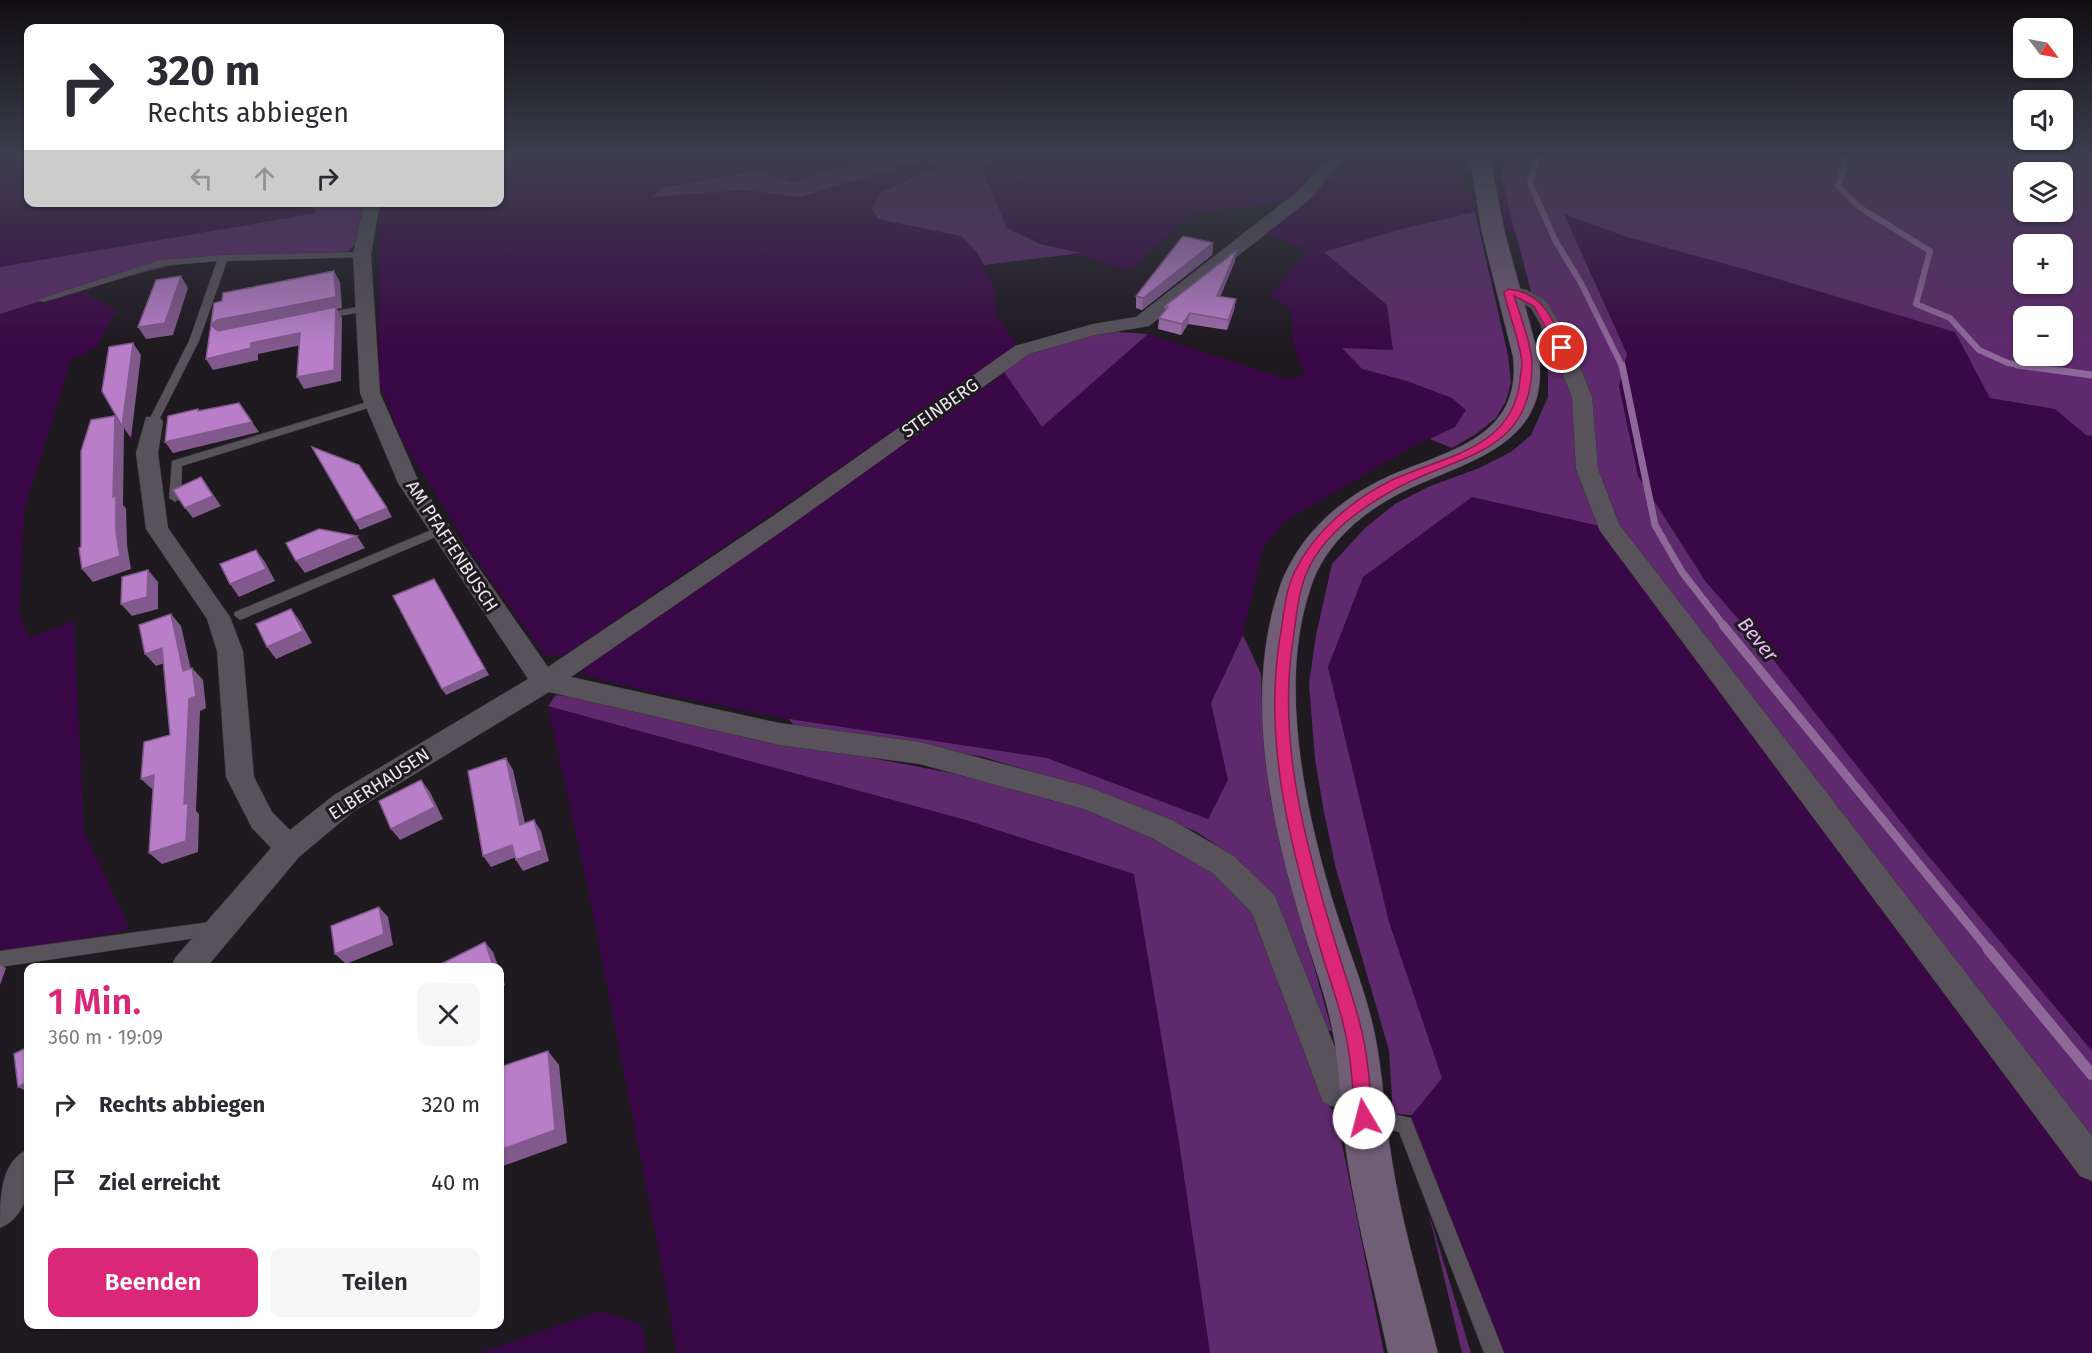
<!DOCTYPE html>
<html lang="de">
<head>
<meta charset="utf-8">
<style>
	body { margin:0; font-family:"Fira Sans",sans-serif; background:#f7f7f7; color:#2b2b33; height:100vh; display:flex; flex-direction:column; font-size:22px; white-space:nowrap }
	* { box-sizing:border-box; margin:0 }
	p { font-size:20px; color:#7c7c81 }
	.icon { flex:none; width:33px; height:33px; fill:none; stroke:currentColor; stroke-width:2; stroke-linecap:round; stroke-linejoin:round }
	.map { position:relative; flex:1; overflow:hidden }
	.sheet { position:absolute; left:24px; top:963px; width:480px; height:366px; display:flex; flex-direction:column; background:#fff; border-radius:12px; box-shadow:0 2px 4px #0004 }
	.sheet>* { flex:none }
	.guide { position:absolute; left:24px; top:24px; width:480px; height:183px; border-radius:12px; box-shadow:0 2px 4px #0004; background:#fff; color:#2b2b33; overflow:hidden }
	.needle { width:39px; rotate:122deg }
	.controls { position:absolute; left:2013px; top:18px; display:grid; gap:12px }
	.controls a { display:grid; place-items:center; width:60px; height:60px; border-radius:12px; background:#fff; box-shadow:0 2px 4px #0004; font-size:30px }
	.pin { position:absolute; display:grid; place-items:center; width:51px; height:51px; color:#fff; margin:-26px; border:3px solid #fff; border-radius:50%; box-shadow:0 2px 6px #0007 }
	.me { position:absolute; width:66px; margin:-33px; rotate:352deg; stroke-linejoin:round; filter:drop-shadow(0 0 4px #0008) }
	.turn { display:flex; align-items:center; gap:21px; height:126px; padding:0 24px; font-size:27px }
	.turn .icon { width:78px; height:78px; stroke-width:2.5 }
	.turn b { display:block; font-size:42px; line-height:51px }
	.lanes { display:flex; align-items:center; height:57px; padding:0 24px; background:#0003; justify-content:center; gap:30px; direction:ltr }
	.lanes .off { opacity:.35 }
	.round { display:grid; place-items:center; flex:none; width:63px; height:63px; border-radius:12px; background:#f7f7f7 }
	.summary { display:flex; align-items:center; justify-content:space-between; height:102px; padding:0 24px }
	h1 { font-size:36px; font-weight:600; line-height:45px; color:#db2777 }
	.primary-button { display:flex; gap:12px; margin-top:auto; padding:12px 24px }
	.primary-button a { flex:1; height:69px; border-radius:12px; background:#db2777; color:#fff; font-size:24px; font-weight:600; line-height:69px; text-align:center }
	.primary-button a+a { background:#f7f7f7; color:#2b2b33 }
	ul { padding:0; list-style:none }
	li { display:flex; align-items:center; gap:18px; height:78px; padding:0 24px }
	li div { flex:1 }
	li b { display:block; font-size:22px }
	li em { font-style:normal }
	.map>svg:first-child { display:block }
</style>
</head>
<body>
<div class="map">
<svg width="2092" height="1353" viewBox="0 0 2092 1353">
	<rect width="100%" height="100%" fill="#1f1920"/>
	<g fill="#3b0847" fill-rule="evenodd">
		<path d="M0,157H28V202H308L318,213L0,267Z"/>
		<path d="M500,157H875L792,183L762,170L654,197L745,190L800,197L927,157L937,168L883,191L878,219L961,236L976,251L994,284L996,316L1019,346L563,656L544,655L474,556L400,437L379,380L378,237L381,203L500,202Z"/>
		<path d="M994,157H1463L1464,177L1475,212L1401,229L1325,252L1387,305L1393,350L1343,349L1362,369L1407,381L1453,398L1466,410L1456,427L1415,445L1284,522L1263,548L1243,635L1211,703L1228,780L1208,819L1047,758L789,719L638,689L580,674L591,659L1005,373L1042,427L1148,334L1290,380L1305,375L1293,345L1291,309L1270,295L1308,251L1259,231L1303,196L1272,203L1191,214L1128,271C1088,256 1046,247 1007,228L983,171Z"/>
		<path d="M1496,157H2092V408L1990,398L2055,409L2086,435L2092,436V1051L1920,846L1768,653L1706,582L1638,476L1619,386L1627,354L1573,233L1508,232L1489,171ZM2024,172H2062V212H2024ZM1643,232L1751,271L1661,246ZM2024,244H2062V284H2024ZM2024,316H2062V356H2024Z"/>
		<path d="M78,289L116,310L96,348L71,360L24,512L19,614L29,638L74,621L84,832L130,929L0,955V314Z"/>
		<path d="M1472,497L1604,527L1751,734L2092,1185V1353H1495L1406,1122L1442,1078L1389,922L1328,667L1363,577Z"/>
		<path d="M548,706L966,820L1134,874L1179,1142L1210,1353H676L669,1303L589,894Z"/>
		<path d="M601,1311L642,1325L647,1353H479Z"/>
	</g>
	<g fill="#5f2a6d" fill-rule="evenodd">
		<path d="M875,157H994L983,171L1007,228L1040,244L1081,253L984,265L976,251L961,236L878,219L871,207L883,191L936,168L927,158L800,197L745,190L653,197L662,188L762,170L792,183Z"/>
		<path d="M1502,157H2092V436L2086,435L2055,409L1990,398L1955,332L1751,271L1624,236L1564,214L1627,354L1619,386L1638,476L1706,582L1768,653L1920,846L2092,1051V1164L1604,527L1472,497L1363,577L1328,667L1389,922L1442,1078L1412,1115L1393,1114L1389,1050L1336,869L1324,812L1315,759L1309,684L1316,635L1332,564L1365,528L1395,504L1428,487L1479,468L1511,452L1531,435L1548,397V368L1542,332L1510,213L1502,176ZM2024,172H2062V212H2024ZM2024,244H2062V284H2024ZM2024,316H2062V356H2024Z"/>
		<path d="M308,203H363L355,244L349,251L181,263L78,289L0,314V267L317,213Z"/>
		<path d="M1475,212L1508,355L1511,383L1506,401L1496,418L1476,434L1452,448L1430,439L1455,427L1466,410L1452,398L1407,381L1362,369L1342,348L1393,350L1387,305L1324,252L1401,229Z"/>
		<path d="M1093,330L1148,334L1042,427L1000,366L1022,350Z"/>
		<path d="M1243,635L1261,674L1264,748L1271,801L1284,859L1332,1031L1324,1030L1276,902L1241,862L1197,832L1107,794L983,757L887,739L795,727L789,719L1047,758L1208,819L1228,780L1211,703Z"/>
		<path d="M556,695L613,702L809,746L951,773L1085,805L1181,845L1226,878L1255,909L1339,1129L1384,1353H1210L1179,1142L1134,874L966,820L548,706Z"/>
		<path d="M1428,1210L1471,1353H1462Z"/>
	</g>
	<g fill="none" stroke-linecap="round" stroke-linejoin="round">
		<g stroke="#8e6899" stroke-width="6">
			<path d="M1537,157L1530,183L1555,240L1581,283L1622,366"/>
			<path d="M1842,157L1844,167L1838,186L1859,207L1930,251L1916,304L1950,318L1979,350L2008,363L2025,366"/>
		</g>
		<g stroke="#8e6899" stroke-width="7">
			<path d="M1622,365L1655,525L1682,572L1724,626"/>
			<path d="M2017,365L2092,375"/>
		</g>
		<path stroke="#8e6899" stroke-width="9" d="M1723,625L1989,950"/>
		<path stroke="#8e6899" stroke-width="11" d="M1988,949L2092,1075"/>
		<defs>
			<g id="lane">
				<path d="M362,252L365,253V257L227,261L199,341L158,422L153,425L148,422L189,341L217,261L161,266L44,302L36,300L160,260L223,255Z"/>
				<path d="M364,306L369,309L367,311L323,319L318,316L323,313Z"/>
				<path d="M374,400L378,401V405L182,466L181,498L175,502L169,498L172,461Z"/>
				<path d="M441,526L447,530L445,533L245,618L240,620L234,615L235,612Z"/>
				<path d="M217,921L223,923L225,928L223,933L217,935L0,967V951Z"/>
				<path d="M1369,1109L1411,1118L1504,1353H1484L1399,1132L1363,1124L1360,1118L1363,1112Z"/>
			</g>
			<g id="street">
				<path d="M1329,157H1345L1310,199L1149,326L1095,335L1029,354L795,522L571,677L779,723L920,742L1089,787L1172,820L1234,856L1275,896L1347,1078L1374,1091L1379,1103L1374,1115L1362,1120L1323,1102L1252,913L1214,874L1152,838L1084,809L920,764L779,745L549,692L354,811L299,857L206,968H171L175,958L271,848L252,828L226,777L217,651L207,619L146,529L136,453L146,417H160L163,422L158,453L168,528L230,617L243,651L254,777L272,812L290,830L334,795L528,679L398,483L360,393L353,255L364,202H380L371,255L380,393L419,482L548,667L779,512L1015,346L1093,324L1136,317L1298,191Z"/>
				<path d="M1509,286L1527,290L1545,300L1567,335L1592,397L1598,469L1619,524L2092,1136V1181L2080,1176L1600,531L1576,469L1572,397L1547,335L1531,308L1516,299L1503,296L1500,292Z"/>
				<path d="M28,1149C31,1178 31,1215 0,1228C0,1197 0,1162 28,1149Z"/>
			</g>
			<path id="secondary" d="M1470,157H1490L1505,233L1539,357C1551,452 1455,462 1393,497C1357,517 1324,547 1311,587C1277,685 1306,815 1336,911C1349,951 1365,989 1374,1030C1383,1071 1384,1113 1391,1154C1401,1221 1421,1287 1438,1353H1388C1374,1288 1357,1224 1347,1158C1340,1115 1341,1071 1332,1028C1324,988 1308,949 1297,908C1268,809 1245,691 1279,589C1294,544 1330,507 1371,485C1430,452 1523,447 1513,357L1482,233Z"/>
		</defs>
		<use href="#lane" stroke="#373338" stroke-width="1"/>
		<use href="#street" stroke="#373338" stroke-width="1"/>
		<use href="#secondary" stroke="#373338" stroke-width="1"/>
		<use href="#lane" fill="#58525a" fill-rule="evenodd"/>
		<use href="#street" fill="#58525a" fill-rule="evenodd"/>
		<use href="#secondary" fill="#705d76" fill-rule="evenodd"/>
	</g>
	<g fill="#9e6dac">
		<path d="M1213,243L1212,255L1142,310L1136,308V296Z"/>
		<path d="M1235,261L1220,297L1236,299L1234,310L1227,330L1188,324L1181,335L1158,329L1159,318L1165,311V306Z"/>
	</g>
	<g fill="#81598c">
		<path d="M1213,243L1212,255L1142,310L1143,298Z"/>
		<path d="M1237,250L1235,261L1215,307L1217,296Z"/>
		<path d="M334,271L340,282L342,308L337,309L342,318L341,381L304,389L297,377L336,309L218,336L211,325L217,320Z"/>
		<path d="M181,276L188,288L173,335L146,339L138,327Z"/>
		<path d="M1236,299L1234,310L1227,330L1228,320Z"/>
		<path d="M1190,313L1188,324L1181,335L1182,324Z"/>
		<path d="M300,333L306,344L258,354V360L213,370L206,359L251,343Z"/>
		<path d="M133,343L141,355L131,438L124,428L123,505L126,508L127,545L131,569L93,582L82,569L113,497L115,416L122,425Z"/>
		<path d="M252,422L259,432L173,453L165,442Z"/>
		<path d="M201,477L221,506L193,518L185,508Z"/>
		<path d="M387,508L392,517L360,530L355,521Z"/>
		<path d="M357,536L365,548L305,573L296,561Z"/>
		<path d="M256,550L265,562L275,581L239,597L230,584Z"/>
		<path d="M148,570L158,582V609L132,616L121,604Z"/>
		<path d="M438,585L489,675L446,695L442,689Z"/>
		<path d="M291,609L300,621L312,643L276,659L267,647Z"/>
		<path d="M171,614L181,626L194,683L183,671Z"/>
		<path d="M162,648L173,660L156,666L145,654Z"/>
		<path d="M192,668L203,680L206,708L200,711L196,811L199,814L198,852L162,864L149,853L189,699Z"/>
		<path d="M506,758L513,770L528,836L520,825Z"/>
		<path d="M154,775L153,790L141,779Z"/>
		<path d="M421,780L430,792L443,819L400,840L391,829Z"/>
		<path d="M534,820L541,831L549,861L523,871L516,860Z"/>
		<path d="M512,845L519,856L491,867L483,856Z"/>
		<path d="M379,907L388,917L393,945L346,964L335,954Z"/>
		<path d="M485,942L493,952L499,968H494Z"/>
		<path d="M0,965L6,968L0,985Z"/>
		<path d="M500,970L505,985L500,988Z"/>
		<path d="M548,1051L559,1065L567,1143L500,1167V1150Z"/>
		<path d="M28,1081V1090L26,1091L18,1087Z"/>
	</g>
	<g fill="#b87fc8" stroke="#81598c" stroke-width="1.5">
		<path d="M1183,236L1213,243L1143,298L1136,296Z"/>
		<path d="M1237,250L1217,296L1236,299L1228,320L1190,313L1182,324L1159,318L1168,307L1165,306Z"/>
		<path d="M334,271L336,297L217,320L211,325L218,331L336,307L334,370L297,377L300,333L251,343V348L206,359L214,303L222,301L223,293Z"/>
		<path d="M181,276L165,323L138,327L156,280Z"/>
		<path d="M133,343L122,426L102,391L109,347Z"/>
		<path d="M239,403L252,422L165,442L168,416L198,409V411Z"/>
		<path d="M115,416L113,497L116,496V532L120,556L82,569L79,548L81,547V451L91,420Z"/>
		<path d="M312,447L359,465L387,508L355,521Z"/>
		<path d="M201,477L213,496L185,508L173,490Z"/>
		<path d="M319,529L357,536L296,561L286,543Z"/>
		<path d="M256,550L266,569L230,584L220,564Z"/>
		<path d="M148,570L147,597L121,604L122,577Z"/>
		<path d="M434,579L485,669L442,689L393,596Z"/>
		<path d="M291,609L303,631L267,647L256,624Z"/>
		<path d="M171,614L183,671L192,668L196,696L189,699L184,804L188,803L186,841L149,853L154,775L141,779L144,742L170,735L162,648L145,654L139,625Z"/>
		<path d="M506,758L520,825L534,820L542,850L516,860L512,845L483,856L468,771Z"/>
		<path d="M421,780L435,807L391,829L379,801Z"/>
		<path d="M379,907L384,934L335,954L331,926Z"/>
		<path d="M485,942L494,968H433Z"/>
		<path d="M28,1047V1081L18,1087L14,1054Z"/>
		<path d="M548,1051L555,1130L500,1150V1067Z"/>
	</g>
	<linearGradient id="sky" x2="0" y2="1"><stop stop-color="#110e12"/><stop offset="0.45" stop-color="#3c3e4e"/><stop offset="1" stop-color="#3c3e4e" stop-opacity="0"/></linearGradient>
	<rect width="2092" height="346" fill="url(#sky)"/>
	<path fill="#db2777" stroke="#8e194d" stroke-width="1.5" d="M1509,289C1545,294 1551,319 1567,348L1558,350L1534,306L1514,296C1520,315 1532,346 1532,365C1531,454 1460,454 1399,487C1363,506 1322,535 1306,574C1298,595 1296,618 1293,640C1277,743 1306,847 1336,945C1345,977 1358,1009 1364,1042C1369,1066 1370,1092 1373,1118L1371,1124L1364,1127L1358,1124L1355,1118C1353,1092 1352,1066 1347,1041C1341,1008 1328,976 1319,944C1290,844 1263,741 1280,637C1284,615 1285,591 1295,571C1314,532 1353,499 1392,480C1443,456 1512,450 1520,381C1520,375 1522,368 1522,362C1519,339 1509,315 1504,292Z"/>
	<g text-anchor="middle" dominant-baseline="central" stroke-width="6" stroke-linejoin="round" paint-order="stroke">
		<g font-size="18" fill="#ede9ee" stroke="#1f1920">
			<text transform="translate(940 408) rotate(-35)">STEINBERG</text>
			<text transform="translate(452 546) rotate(57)">AM PFAFFENBUSCH</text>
			<text transform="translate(379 784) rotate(-33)">ELBERHAUSEN</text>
		</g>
		<g font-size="20" font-style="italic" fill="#e9bcf5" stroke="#1f1920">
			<text transform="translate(1758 639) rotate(51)">Bever</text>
		</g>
	</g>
</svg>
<div class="controls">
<a><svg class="needle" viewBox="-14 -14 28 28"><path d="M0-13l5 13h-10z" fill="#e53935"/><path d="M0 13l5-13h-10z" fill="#7c7c81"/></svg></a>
<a><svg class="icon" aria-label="sound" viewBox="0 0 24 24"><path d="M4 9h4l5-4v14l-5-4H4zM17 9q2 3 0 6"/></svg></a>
<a><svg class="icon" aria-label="layers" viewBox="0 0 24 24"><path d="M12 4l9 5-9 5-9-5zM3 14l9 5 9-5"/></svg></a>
<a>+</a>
<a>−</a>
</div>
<div class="pin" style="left:1562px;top:348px;background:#d93025"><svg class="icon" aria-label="arrive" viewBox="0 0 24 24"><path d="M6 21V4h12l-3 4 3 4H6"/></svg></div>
<svg class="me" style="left:1364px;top:1118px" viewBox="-20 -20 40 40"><circle r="19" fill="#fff"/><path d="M0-13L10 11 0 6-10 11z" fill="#db2777"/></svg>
<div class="guide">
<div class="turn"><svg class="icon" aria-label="right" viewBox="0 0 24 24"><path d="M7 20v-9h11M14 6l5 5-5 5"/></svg><div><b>320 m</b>Rechts abbiegen</div></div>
<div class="lanes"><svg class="icon off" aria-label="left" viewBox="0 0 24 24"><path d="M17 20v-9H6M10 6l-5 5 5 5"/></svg><svg class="icon off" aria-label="ahead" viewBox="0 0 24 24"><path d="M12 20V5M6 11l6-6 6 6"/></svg><svg class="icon" aria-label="right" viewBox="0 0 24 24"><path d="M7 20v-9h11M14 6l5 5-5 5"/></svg></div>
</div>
<section class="sheet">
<div class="summary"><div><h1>1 Min.</h1><p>360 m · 19:09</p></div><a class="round"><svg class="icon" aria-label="close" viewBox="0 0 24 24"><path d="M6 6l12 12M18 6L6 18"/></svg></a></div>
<ul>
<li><svg class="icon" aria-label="right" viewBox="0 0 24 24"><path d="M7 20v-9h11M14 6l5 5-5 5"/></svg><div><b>Rechts abbiegen</b></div><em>320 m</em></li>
<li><svg class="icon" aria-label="arrive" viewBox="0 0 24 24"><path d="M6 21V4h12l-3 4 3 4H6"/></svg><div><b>Ziel erreicht</b></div><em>40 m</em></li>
</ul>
<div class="primary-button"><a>Beenden</a><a>Teilen</a></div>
</section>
</div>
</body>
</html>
